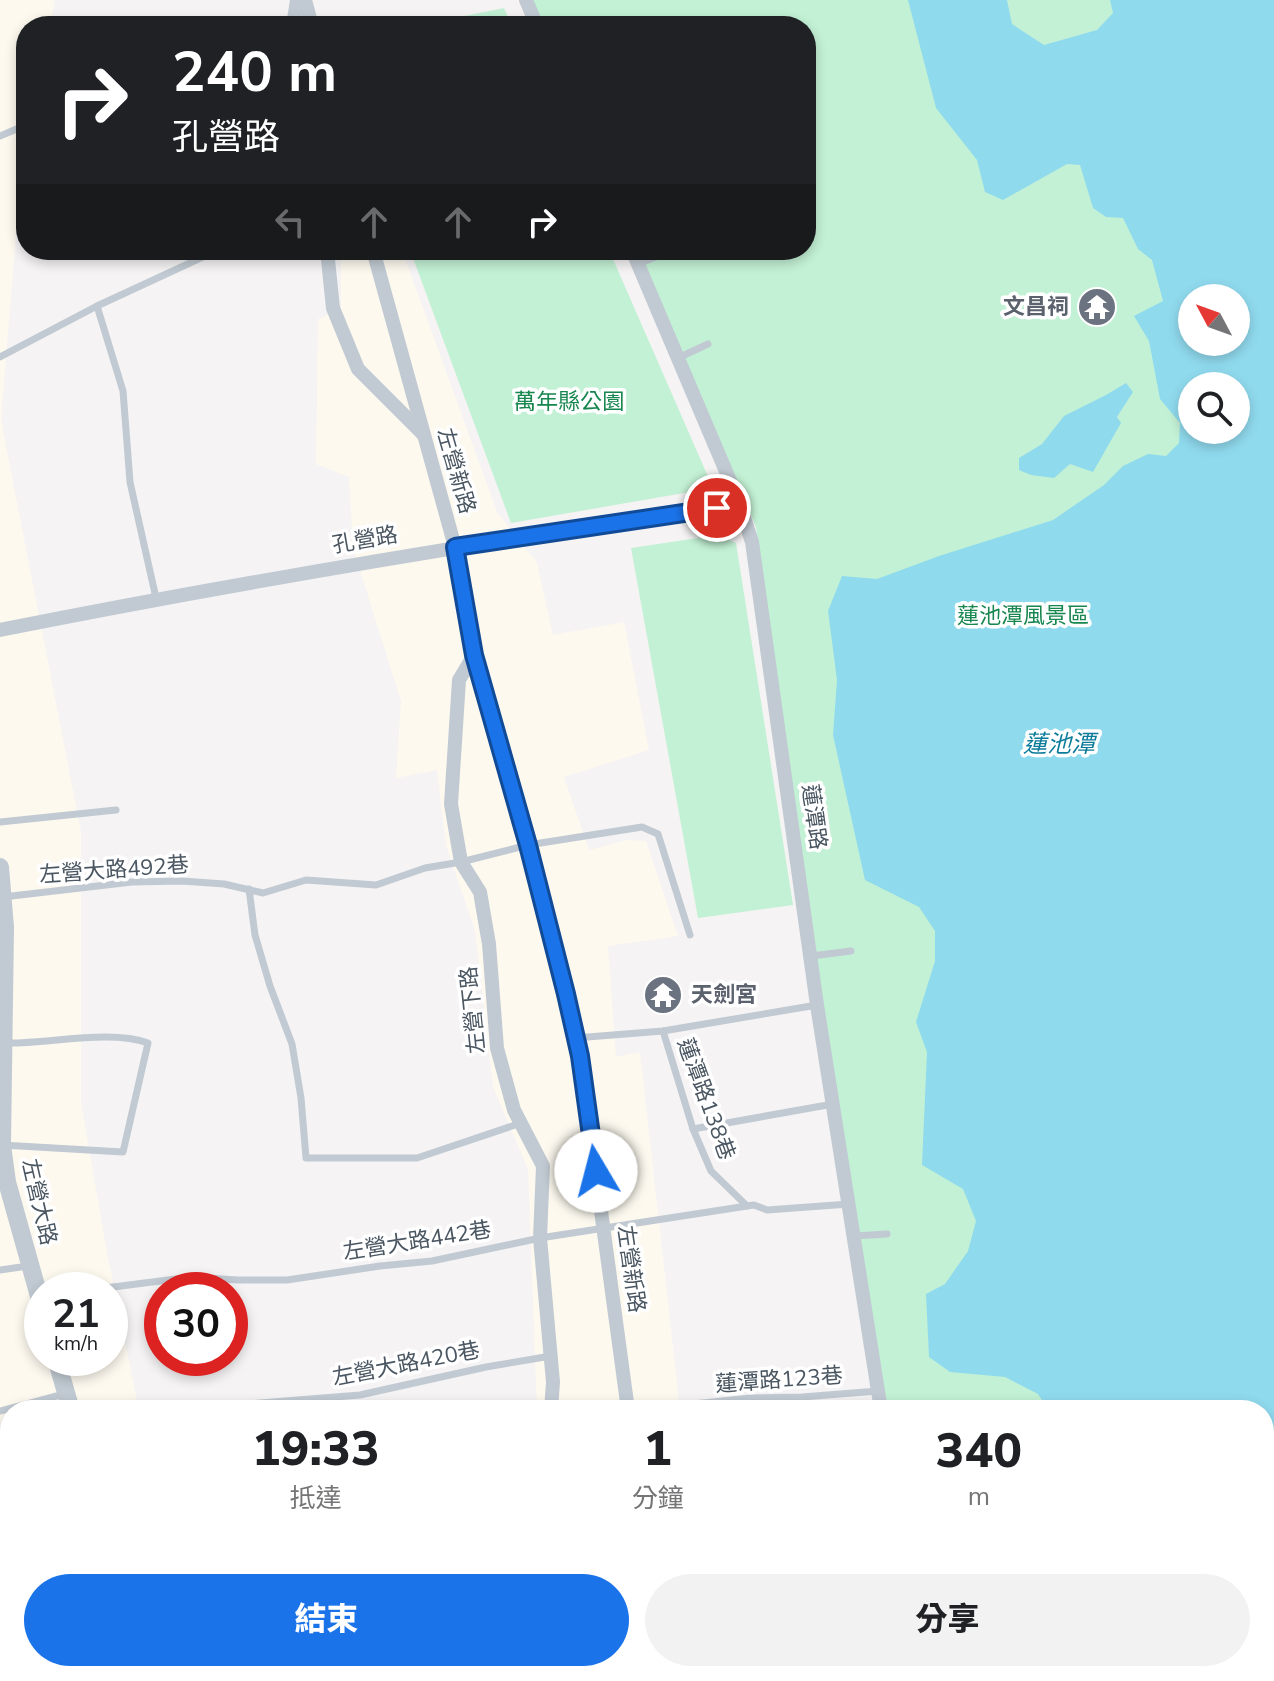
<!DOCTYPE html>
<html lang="zh-TW">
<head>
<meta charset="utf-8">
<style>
	body { margin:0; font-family:"Nunito Sans","Noto Sans TC",sans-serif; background:#f2f2f2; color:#202124; height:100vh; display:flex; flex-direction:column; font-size:30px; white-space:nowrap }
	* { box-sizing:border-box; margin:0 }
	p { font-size:26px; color:#757577 }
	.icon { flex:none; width:44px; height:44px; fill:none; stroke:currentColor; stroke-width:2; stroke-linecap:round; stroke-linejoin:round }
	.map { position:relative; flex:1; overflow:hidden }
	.panel { position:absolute; left:0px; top:1400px; width:1274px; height:282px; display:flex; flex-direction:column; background:#fff; border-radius:32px 32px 0 0; box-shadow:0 4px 12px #0003 }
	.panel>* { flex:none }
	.banner { position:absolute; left:16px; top:16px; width:800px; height:244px; border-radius:32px; box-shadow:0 4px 12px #0003; background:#202124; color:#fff; overflow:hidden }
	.needle { width:52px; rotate:311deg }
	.buttons { position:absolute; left:1178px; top:284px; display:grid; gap:16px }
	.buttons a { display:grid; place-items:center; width:72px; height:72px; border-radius:50%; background:#fff; box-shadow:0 4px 12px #0003; font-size:40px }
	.speed { position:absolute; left:24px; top:1272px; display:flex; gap:16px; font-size:40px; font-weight:700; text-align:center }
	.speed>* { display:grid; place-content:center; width:104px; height:104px; border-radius:50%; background:#fff; box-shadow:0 4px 12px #0003; line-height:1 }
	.speed small { font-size:20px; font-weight:400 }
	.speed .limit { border:12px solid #d22; background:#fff; color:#111 }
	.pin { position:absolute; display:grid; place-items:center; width:68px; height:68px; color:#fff; margin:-34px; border:4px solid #fff; border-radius:50%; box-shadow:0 2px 8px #0007 }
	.me { position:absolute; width:88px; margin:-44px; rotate:352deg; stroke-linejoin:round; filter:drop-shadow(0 0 6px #0008) }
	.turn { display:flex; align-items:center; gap:28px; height:168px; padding:0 24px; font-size:36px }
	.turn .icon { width:104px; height:104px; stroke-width:2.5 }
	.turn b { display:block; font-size:56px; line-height:68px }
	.lanes { display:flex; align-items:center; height:76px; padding:0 24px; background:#0003; justify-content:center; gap:40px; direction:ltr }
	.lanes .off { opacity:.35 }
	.eta { display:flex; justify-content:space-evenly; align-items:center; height:136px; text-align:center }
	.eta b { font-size:48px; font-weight:800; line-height:56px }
	.primary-button { display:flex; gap:16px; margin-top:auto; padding:16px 24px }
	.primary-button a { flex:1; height:92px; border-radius:48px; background:#1a73e8; color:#fff; font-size:32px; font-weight:800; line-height:92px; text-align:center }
	.primary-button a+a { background:#f2f2f2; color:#202124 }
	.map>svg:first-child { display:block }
</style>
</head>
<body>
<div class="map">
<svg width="1274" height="1681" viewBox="0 0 1274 1681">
	<rect width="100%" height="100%" fill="#f5f3f3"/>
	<g fill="#fdf9ef" fill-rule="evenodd">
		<path d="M0,0H55L50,26H26V147L21,172L1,420L81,832V1102L107,1253L139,1410H10V1522L0,1456ZM42,1290H110V1358H42Z"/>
		<path d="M336,250H402L497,512L537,563L553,635L624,622L649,750L564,777L589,850L627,840L646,841L678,936L608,946L616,1057L640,1052L680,1410H537L528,1169L493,1087L475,930L446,846L437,770L396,778L401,701L353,548L349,477L316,464L318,319L341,310V258Z"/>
		<path d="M10,1637V1672H156L157,1681H4Z"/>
	</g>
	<g fill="#c3f1d5" fill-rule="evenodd">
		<path d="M532,0H1274V1681H924L922,1672H1264V1410H884L823,1010L756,527L638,250H806V26H543ZM1192,298H1236V342H1192ZM1192,386H1236V430H1192Z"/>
		<path d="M504,8L512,26H415Z"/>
		<path d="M410,250H609L713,488L511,523Z"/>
		<path d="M718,535L736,543L793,905L698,918L631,548Z"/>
	</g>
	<g fill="#90daee" fill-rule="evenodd">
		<path d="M908,0H1007L1012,24L1044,45L1097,30L1113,13L1110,0H1274V1681H1022L1015,1678L1012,1672H1264V1410H1048L1038,1394L1005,1377L950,1372L929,1357L926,1294L945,1284L968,1251L976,1221L963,1189L922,1165L927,1052L916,1022L935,961V931L919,907L865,880L833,735L837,680L828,611L842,576L877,579L939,556L1053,520L1104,485L1123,466L1148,454L1166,456L1179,443L1180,423L1160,399L1149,341L1134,316L1163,301L1152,260L1138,249L1123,218L1106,217L1093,208L1080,165L1067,164L1003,200L985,192L977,160L936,108ZM1192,298H1236V342H1192ZM1192,386H1236V430H1192Z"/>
		<path d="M1126,383L1133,392L1117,417L1121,423L1093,472L1070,464L1054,478L1031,475L1019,470V458L1042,444L1064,416L1106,395Z"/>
		<path d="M942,1672H992L991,1681H942Z"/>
	</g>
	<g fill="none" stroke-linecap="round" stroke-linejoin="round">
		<g stroke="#c1cad2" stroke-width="7">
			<path d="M0,136L26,125"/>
			<path d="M638,264L668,252"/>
			<path d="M97,306L123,391L130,482L156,598"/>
			<path d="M0,357L97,306L218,250"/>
			<path d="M678,358L708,344"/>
			<path d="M0,822L116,810"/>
			<path d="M249,889L255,935L270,986L292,1044L301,1098L306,1158H417L521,1123"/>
			<path d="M3,897L132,882L182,881L224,884L263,893L306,880L376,885L425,868L461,862L528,845L642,827L658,834L690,935"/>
			<path d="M811,956L851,951"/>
			<path d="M663,1031L693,1129L711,1171L747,1206L754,1205L767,1210L849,1204"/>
			<path d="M575,1038L663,1031L817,1005"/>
			<path d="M693,1129L833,1104"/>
			<path d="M2,1145L123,1152L148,1043C111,1029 47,1044 6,1043"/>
			<path d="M854,1236L887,1234"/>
			<path d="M0,1270L28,1266"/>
			<path d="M90,1290L191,1277L238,1280H287L380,1266L432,1261L540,1238L747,1206"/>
			<path d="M171,1410L360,1395L486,1367L551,1356"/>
			<path d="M635,1410L751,1398L802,1397L878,1391"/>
			<path d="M0,1411L64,1394"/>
			<path d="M0,1497L10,1496"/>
			<path d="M0,1664L10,1663"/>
			<path d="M556,1672L563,1681"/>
		</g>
		<g stroke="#c1cad2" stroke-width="14">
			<path d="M305,0L312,26"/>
			<path d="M526,0L537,26"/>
			<path d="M293,26L297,0"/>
			<path d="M327,250L333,308L358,369L423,434"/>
			<path d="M373,250L455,547L474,655L528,845L580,1056L628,1410"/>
			<path d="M632,250L739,502L752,542L817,1005L881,1410"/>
			<path d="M0,630C235,583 471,544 707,509L739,502"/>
			<path d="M474,655L459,680L451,804L461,862L480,892L489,944L497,1048L514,1110L543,1166L540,1238L553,1382L551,1410"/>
			<path d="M574,1672L576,1681"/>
			<path d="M916,1672L917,1681"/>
		</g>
		<g stroke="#c1cad2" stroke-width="18">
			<path d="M0,867L5,927L2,1145L7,1182L42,1307"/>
			<path d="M56,1358L71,1410"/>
			<path d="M69,1681L72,1672"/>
		</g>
	</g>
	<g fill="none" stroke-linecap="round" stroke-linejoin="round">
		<defs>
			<path id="route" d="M596,1171L580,1056L566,994L528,845L474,655L455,547L717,508"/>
		</defs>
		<use href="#route" stroke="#114b97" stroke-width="20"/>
		<use href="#route" stroke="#1a73e8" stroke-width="14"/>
	</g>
	<defs>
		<symbol id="temple-disc" viewBox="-11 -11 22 22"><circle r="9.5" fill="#6b7280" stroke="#fff"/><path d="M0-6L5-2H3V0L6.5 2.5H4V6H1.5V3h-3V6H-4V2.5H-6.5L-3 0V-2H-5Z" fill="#fff"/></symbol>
	</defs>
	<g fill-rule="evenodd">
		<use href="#temple-disc" x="1075" y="285" width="44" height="44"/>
		<use href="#temple-disc" x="641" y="973" width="44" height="44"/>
	</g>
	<g text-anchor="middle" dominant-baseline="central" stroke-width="7" stroke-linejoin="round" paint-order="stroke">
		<g font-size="22" font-weight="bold" fill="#5b616d" stroke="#fff" text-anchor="end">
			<text x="1069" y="307">文昌祠</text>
			<text x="691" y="995" text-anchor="start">天劍宮</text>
		</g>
		<g font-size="22" fill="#17864f" stroke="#fff">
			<text x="569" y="402">萬年縣公園</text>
			<text x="1023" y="616">蓮池潭風景區</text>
		</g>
		<g font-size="22" fill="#4a5661" stroke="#fff">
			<text transform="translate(456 471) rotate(74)">左營新路</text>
			<text transform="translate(365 540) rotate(-10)">孔營路</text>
			<text transform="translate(814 817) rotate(82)">蓮潭路</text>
			<text transform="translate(114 870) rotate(-4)">左營大路492巷</text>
			<text transform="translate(473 1010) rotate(-96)">左營下路</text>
			<text transform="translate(706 1099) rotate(70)">蓮潭路138巷</text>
			<text transform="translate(39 1202) rotate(77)">左營大路</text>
			<text transform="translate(417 1241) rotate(-9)">左營大路442巷</text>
			<text transform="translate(631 1269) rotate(82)">左營新路</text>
			<text transform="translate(406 1364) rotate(-11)">左營大路420巷</text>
			<text transform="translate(779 1380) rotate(-4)">蓮潭路123巷</text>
		</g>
		<g font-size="24" font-style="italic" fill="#0c7c9b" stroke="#fff">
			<text x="1059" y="744">蓮池潭</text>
		</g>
	</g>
</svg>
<div class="buttons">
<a><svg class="needle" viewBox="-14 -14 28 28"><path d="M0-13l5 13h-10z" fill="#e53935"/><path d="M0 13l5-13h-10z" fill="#757577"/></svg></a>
<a><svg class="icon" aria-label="search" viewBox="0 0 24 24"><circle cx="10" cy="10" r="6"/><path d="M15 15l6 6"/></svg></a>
</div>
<div class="speed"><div>21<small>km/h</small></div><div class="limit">30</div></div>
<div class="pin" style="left:717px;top:508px;background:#d93025"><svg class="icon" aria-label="arrive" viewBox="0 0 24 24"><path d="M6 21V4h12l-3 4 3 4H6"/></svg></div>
<svg class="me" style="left:596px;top:1171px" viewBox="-20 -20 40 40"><circle r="19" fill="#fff"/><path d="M0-13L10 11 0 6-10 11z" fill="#1a73e8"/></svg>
<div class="banner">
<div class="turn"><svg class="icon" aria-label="right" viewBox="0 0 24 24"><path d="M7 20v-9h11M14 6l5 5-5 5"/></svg><div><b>240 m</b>孔營路</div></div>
<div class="lanes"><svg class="icon off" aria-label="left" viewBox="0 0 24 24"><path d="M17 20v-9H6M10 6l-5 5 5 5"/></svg><svg class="icon off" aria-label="ahead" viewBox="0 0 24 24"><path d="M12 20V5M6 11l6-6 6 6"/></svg><svg class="icon off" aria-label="ahead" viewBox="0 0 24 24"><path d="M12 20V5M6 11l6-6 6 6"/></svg><svg class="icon" aria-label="right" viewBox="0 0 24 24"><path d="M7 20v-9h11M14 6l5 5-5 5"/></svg></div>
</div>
<section class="panel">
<div class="eta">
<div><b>19:33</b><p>抵達</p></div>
<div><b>1</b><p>分鐘</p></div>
<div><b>340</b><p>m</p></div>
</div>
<div class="primary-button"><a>結束</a><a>分享</a></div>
</section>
</div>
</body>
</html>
